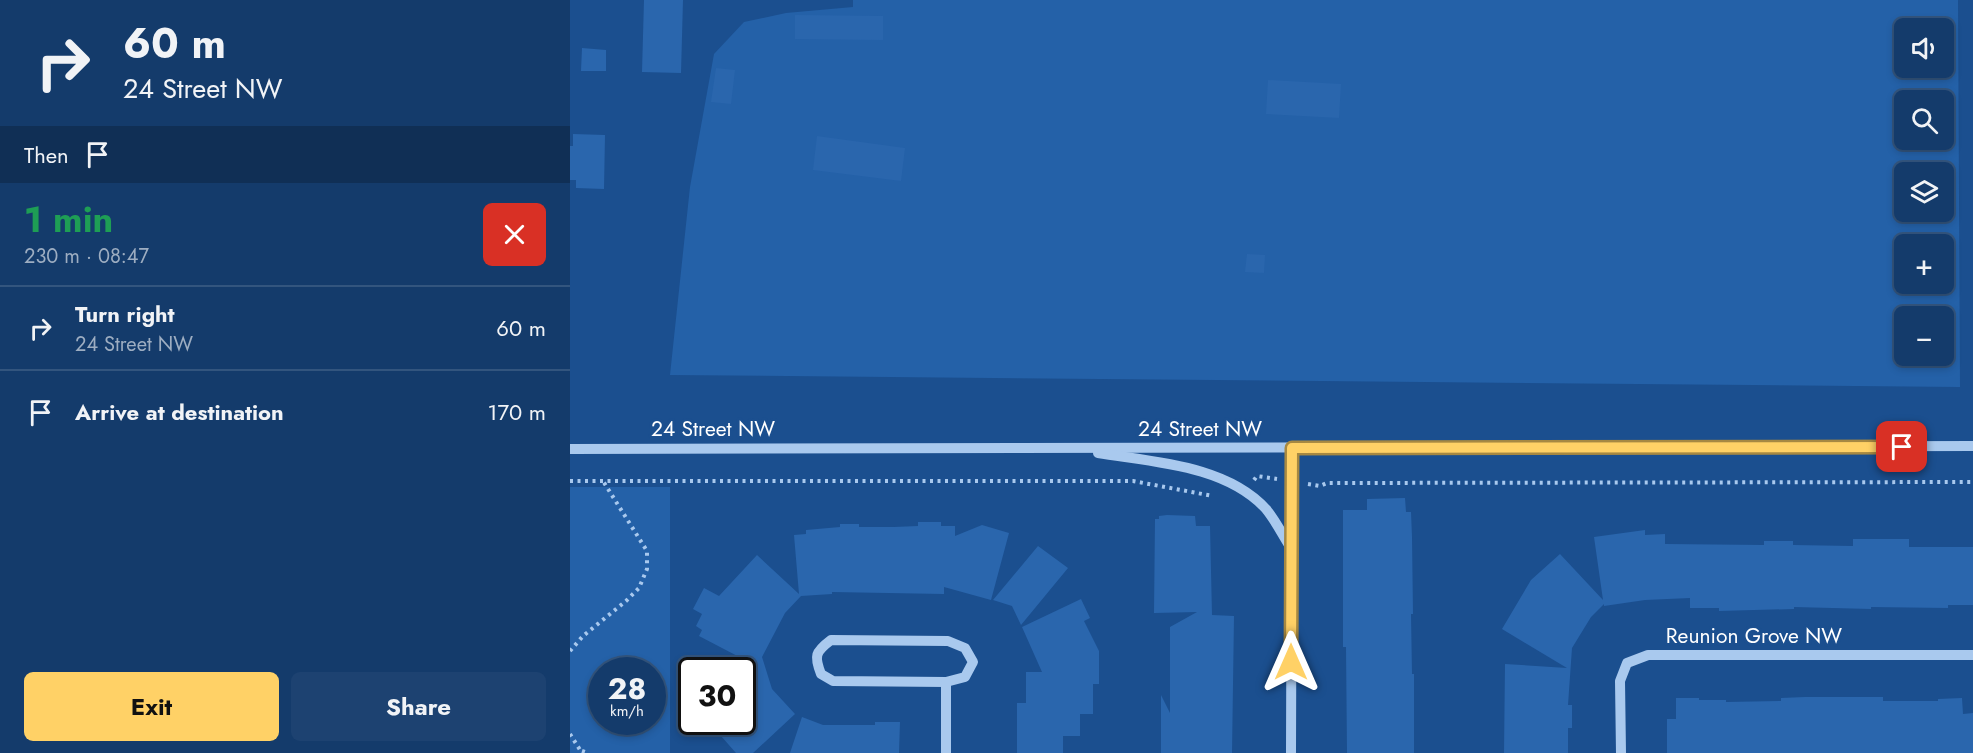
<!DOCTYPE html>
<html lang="en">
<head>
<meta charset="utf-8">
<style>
	body { margin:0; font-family:Jost,sans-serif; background:#1d4271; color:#f1f3f6; height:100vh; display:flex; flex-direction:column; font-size:22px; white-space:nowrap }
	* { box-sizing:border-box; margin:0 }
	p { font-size:20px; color:#9dadc1 }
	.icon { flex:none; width:33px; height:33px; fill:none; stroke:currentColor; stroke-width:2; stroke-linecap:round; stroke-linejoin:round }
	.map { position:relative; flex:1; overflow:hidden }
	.side { display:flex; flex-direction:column; background:#143b6b; width:570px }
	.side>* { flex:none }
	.guide { background:#143b6b; color:#f1f3f6; overflow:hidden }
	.fabs { position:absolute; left:1324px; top:18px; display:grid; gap:12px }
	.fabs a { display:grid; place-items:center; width:60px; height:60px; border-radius:9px; background:#143b6b; box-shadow:0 3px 9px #0003,0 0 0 2px #33557e; font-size:30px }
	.speed { position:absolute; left:18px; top:657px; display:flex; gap:12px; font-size:30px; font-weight:700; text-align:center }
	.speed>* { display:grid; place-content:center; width:78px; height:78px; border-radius:50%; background:#143b6b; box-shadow:0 3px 9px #0003,0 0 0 2px #33557e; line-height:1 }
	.speed small { font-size:15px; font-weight:400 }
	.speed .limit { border:3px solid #111; border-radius:9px; background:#fff; color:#111 }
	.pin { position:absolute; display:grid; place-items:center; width:51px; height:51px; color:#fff; margin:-26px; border-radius:12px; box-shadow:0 3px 9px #0006 }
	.me { position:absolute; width:66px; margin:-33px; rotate:0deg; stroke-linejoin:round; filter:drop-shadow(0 0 4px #0008) }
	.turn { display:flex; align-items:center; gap:21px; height:126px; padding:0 24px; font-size:27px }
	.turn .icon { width:78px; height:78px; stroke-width:2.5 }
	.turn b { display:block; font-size:42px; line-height:51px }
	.then { display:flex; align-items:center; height:57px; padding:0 24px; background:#0003; gap:12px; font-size:22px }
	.round { display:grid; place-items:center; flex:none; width:63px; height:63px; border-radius:9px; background:#1d4271 }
	.overview { display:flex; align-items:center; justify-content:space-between; height:102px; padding:0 24px }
	h1 { font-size:36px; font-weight:700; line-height:45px; color:#1e9e55 }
	.button { display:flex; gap:12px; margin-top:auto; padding:12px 24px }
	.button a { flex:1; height:69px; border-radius:9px; background:#ffd166; color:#111; font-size:24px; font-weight:700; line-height:69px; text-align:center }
	.button a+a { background:#1d4271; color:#f1f3f6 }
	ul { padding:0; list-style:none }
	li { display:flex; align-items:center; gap:18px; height:84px; padding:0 24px; border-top:2px solid #33557e }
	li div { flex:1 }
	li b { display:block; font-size:22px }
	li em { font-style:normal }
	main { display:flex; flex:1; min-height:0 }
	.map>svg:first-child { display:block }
</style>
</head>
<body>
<main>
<section class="side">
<div class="guide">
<div class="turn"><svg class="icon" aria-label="right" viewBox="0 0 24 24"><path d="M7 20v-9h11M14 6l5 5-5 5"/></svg><div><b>60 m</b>24 Street NW</div></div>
<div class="then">Then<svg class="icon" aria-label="arrive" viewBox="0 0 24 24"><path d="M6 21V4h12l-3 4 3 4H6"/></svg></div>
</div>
<div class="overview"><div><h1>1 min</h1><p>230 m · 08:47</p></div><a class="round" style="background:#d93025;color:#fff"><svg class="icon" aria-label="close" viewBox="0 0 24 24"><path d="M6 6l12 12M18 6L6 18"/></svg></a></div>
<ul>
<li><svg class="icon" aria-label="right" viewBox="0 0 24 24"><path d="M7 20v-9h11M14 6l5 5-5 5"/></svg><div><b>Turn right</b><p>24 Street NW</p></div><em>60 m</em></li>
<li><svg class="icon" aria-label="arrive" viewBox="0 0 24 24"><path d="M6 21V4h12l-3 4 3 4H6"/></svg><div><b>Arrive at destination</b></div><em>170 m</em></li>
</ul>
<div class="button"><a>Exit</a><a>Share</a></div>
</section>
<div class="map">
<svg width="1403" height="753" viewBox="0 0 1403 753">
	<rect width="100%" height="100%" fill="#1b4f8f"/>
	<g fill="#2461a8" fill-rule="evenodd">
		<path d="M283,0H1388L1390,387L100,375L120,187L144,54L174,22L216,13L283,7ZM1335,28H1374V68H1335ZM1335,100H1374V140H1335ZM1335,172H1374V212H1335ZM1335,244H1374V284H1335ZM1335,316H1374V356H1335Z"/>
		<path d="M0,487H100V753H0ZM32,670H82V722H32Z"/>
	</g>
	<g fill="#2a66ad">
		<path d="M74,0H113L111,73L72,72Z"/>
		<path d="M225,15L313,16V40L225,39Z"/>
		<path d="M12,48L36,50V71H11Z"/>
		<path d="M146,68L165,70L161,104L141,102Z"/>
		<path d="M698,80L771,84L769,118L696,114Z"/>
		<path d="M3,134L35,135L34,189L6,188V180H0V146H3Z"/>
		<path d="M247,136L335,148L331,181L243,170Z"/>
		<path d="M677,254L695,255L694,273L675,272Z"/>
		<path d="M835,498L836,512H841L842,537L843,614H841L842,674H844V753H777L776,647H773V510H797V499Z"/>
		<path d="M597,515L625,516L626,526H640L642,615L664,616L662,753H591V695L600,713V627L627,612L584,613L585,519H589V516Z"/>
		<path d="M348,522H371V526H385V536L412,525L439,533L421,600L374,587V594L262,592V594L231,596L215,613L192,657L202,689L225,714L183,753H166L151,736L167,722H172V661L175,660L129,636L132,630L126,626L132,614L123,609L134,588L149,596L187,555L229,594L224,535L236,534V530L270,527V524H289V527H324L348,526Z"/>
		<path d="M1075,530V535L1095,534V544L1194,545V541H1223V545L1283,546V539H1339V547H1403V605H1378V608L1301,607V609L1224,607V609L1149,611V608H1120V598L1075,600L1034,606V604L1021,617L1002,648L998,705H1002V728H998V753H934L935,664L997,668L932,629L961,580L990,554L1033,600L1024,537Z"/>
		<path d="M468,546L498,568L451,625L442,606L423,600Z"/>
		<path d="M511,599L520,618L514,621L529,651V684H523V714H510V736H493V753H447V703H456V672H472L452,627Z"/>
		<path d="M1235,697H1313V701H1368V699L1392,698L1393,714L1403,713V753H1097V719H1106V698H1129V700H1156V702L1211,701V698Z"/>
		<path d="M232,717L253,725H305V722H330L329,753H220Z"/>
	</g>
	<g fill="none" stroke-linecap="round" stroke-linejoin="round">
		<g stroke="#a9c9ee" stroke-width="4" stroke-dasharray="3 4.5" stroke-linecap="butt">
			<path d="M684,480L687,476L707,479"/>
			<path d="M0,481H563L643,496"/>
			<path d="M738,484L750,486L757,483L1403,482"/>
			<path d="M0,651L13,636L56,601L69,588L77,569V551L33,481"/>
			<path d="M0,734L12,753"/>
			<path d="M12,751L18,753"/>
		</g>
		<g stroke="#a9c9ee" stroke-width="10">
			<path d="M0,449L1403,446"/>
			<path d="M528,453C583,462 656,465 696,509C706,521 713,536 721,548"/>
			<path d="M261,640L378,641L395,648L403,662L395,677L376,682L263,681L251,674C244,656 245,652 261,640Z"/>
			<path d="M376,753V682"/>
			<path d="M721,753L722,448"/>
			<path d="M1051,753L1050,681L1057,663L1078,655H1403"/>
		</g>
	</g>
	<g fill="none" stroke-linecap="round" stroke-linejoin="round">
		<defs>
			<path id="route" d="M721,662L722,448L1332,447"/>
		</defs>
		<use href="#route" stroke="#a68842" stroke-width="15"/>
		<use href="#route" stroke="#ffd166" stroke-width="10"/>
	</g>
	<g text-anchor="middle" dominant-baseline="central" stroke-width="6" stroke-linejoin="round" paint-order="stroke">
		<g font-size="21" fill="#fff" stroke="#1b4f8f">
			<text x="143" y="429">24 Street NW</text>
			<text x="630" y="429">24 Street NW</text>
			<text x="1184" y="636">Reunion Grove NW</text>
		</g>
	</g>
</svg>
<div class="fabs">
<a><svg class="icon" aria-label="sound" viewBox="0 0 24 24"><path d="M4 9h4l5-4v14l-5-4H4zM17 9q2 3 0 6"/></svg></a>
<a><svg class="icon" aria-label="search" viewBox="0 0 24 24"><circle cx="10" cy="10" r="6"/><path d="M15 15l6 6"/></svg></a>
<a><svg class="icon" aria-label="layers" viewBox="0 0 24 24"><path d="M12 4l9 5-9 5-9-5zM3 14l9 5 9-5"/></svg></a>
<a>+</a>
<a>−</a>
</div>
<div class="speed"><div>28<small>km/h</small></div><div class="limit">30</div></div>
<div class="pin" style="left:1332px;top:447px;background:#d93025"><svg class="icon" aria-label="arrive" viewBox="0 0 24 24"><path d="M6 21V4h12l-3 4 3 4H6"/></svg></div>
<svg class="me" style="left:721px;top:662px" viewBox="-20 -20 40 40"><path d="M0-17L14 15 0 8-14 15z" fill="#ffd166" stroke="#fff" stroke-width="4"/></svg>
</div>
</main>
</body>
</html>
